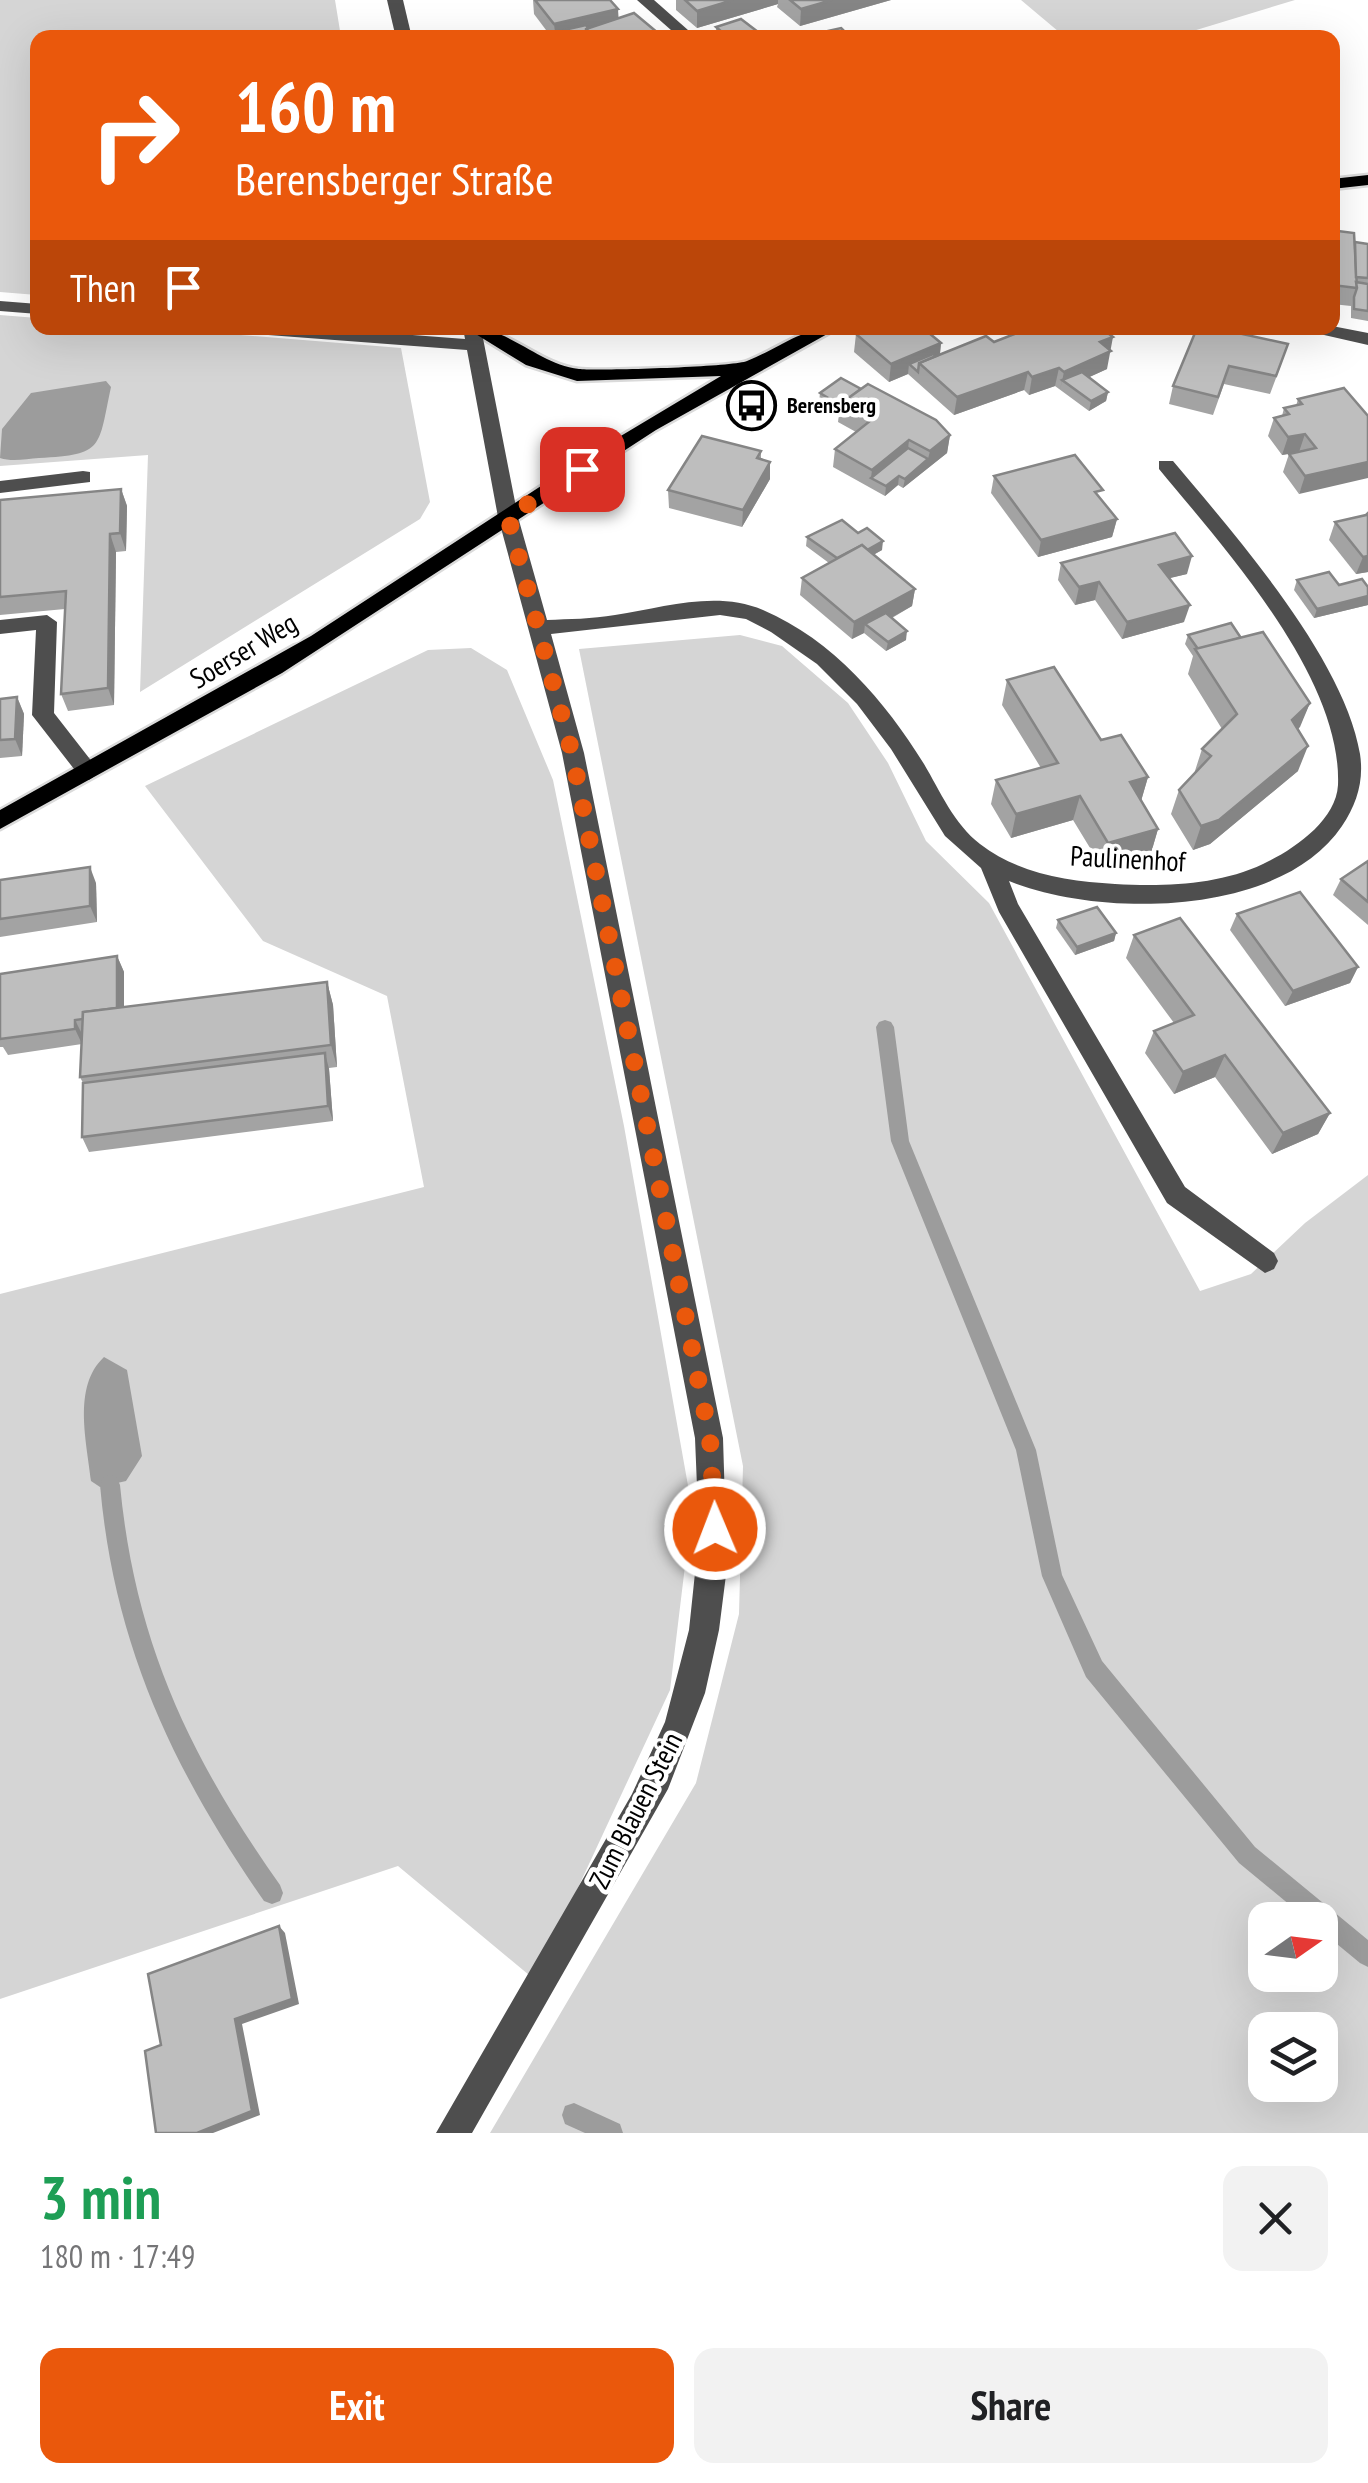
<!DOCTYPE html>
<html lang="en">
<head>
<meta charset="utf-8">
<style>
	body { margin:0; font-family:"PT Sans Narrow",sans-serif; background:#f2f2f2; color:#202124; height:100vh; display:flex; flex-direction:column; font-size:38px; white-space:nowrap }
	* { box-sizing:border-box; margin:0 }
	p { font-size:32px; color:#757577 }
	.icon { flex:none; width:55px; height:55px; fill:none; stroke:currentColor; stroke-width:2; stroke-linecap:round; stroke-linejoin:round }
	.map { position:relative; height:2133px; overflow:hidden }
	.sheet { display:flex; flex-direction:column; background:#fff; flex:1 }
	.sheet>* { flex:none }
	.guide { position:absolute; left:30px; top:30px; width:1310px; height:305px; border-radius:20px; box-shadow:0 10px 40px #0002; background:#ea580c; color:#fff; overflow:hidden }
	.needle { width:65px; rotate:76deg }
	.tools { position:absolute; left:1248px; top:1902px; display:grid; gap:20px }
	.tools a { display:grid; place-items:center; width:90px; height:90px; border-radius:20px; background:#fff; box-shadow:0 10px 40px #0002; font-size:50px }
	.pin { position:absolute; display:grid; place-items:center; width:85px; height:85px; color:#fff; margin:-42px; border-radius:20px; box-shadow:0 5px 15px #0006 }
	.me { position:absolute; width:110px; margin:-55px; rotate:359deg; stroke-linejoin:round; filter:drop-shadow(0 0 8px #0008) }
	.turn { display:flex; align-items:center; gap:35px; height:210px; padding:0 40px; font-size:45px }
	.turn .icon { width:130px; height:130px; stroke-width:2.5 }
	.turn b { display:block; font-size:70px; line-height:85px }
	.then { display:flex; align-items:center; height:95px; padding:0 40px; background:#0003; gap:20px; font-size:38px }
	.round { display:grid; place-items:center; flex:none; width:105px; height:105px; border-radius:20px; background:#f2f2f2 }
	.summary { display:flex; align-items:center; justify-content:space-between; height:170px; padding:0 40px }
	h1 { font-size:60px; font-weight:700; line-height:75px; color:#1e9e55 }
	.primary-button { display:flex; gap:20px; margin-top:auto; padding:20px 40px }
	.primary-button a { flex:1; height:115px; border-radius:20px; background:#ea580c; color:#fff; font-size:40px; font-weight:700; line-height:115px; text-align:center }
	.primary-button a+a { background:#f2f2f2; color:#202124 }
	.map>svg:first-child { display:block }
</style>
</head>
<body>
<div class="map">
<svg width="1368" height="2133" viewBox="0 0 1368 2133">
	<rect width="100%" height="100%" fill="#fff"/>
	<g fill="#d5d5d5" fill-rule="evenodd">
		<path d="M0,0H335L341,37L38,38L37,295L0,292Z"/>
		<path d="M1021,0H1295L1170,38L1065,37Z"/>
		<path d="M0,315L37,318L38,328H155L401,348L430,502L420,519L140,692L148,455L0,466Z"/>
		<path d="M740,635L782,646L848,703L888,763L926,841L989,903L1200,1291L1251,1274L1305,1223L1368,1175V2133H490L696,1783L739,1614L743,1466L579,649ZM1265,1920H1320V1975H1265ZM1265,2030H1320V2085H1265Z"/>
		<path d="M471,648L507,670L553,780L624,1126L692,1508L670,1690L535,1980L398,1866L0,1999V1294L424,1187L387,996L263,941L145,786L428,650Z"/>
	</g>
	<g fill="#9c9c9c">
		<path d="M106,381L111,387C98,447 105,455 39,458C26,459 12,462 0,458L2,429L31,393Z"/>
		<path d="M104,1357L127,1370L142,1456L126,1481L100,1487L91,1481C87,1442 72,1387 104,1357Z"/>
	</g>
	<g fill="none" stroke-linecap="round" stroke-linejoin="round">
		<g fill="#9c9c9c" fill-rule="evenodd">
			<path d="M885,1020L891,1022L894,1027L909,1141L1036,1450L1062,1575L1102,1661L1255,1847L1368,1940V1967L1360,1963L1320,1930V1920H1308L1239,1863L1086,1677L1042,1576L1016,1450L891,1141L876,1027L879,1022Z"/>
			<path d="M110,1475L117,1478L120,1485C135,1642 190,1758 280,1885L283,1893L280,1901L272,1904L264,1901C173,1770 114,1645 100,1485L103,1478Z"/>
			<path d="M574,2103L620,2124L623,2133H585L565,2124L562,2115L565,2106Z"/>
		</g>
		<defs>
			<g id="major">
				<path d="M1368,175V185L1332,189V179Z"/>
				<path d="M466,328C507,325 537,364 579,369C597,371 733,367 747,361C778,349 803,326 838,328L656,430L282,673L0,829V810L311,636L584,458L721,376L577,381L526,365Z"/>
			</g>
		</defs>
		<use href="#major" stroke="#dbdbdb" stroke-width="5"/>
		<g fill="#4e4e4e" fill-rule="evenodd">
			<path d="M387,0H403L412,38H396Z"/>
			<path d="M637,0H654L697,38H680Z"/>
			<path d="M0,301L38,304V314L0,311Z"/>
			<path d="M1332,326L1368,333V345L1311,332L1308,328Z"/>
			<path d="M246,328H321L465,339L463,328H481L518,517L547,620C569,619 592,619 615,615C663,608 715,590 763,610C833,640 885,701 924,764C940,791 954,824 980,844C1019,874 1067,881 1115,884C1163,887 1219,885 1263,864C1293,850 1336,821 1338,785C1342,677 1225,549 1159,469V461H1173C1235,535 1344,658 1360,754C1364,781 1357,803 1342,826C1281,917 1101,918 1009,881L1018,904L1185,1187L1274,1253L1278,1261L1274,1269L1265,1273L1167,1203L999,912L981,868L945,836L891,749L857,704L817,664L771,632L746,619L720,615L551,634L584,753L723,1438L727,1567L719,1630L705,1693L668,1789L472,2133H436L632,1794L665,1722L689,1630L699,1535L695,1438L562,753L498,517L467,350L255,334Z"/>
			<path d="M83,471L90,472V482L0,493V481Z"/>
			<path d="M47,615L57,622L54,713L100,772L89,780L81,778L32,715L36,630L0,634V620Z"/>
		</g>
		<use href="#major" fill="#000" fill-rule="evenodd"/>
	</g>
	<g fill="#a3a3a3">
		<path d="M533,0H610L618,9V18L664,38H552L534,14Z"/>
		<path d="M676,0H891L800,26L777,7L778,4L697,28L676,10Z"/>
		<path d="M716,27L758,38H717L716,36Z"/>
		<path d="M1338,231L1355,242L1368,244V321L1351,318V306L1332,304V243H1334Z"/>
		<path d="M1197,328L1282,362L1270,394L1224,384L1213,415L1169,404L1173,386Z"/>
		<path d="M856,334L941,343L940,355L994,342L1107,369L1089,377L1108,392L1106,401L1089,411L1055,386L1029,395L1024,390L954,415L908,374L889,382L854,352Z"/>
		<path d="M1344,388L1299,494L1283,472L1289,454L1300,452L1282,455L1268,436L1274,418L1282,416L1284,408L1296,406L1298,399Z"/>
		<path d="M820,393L950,435L947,453L903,488L898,485L885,496L833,467L835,449L856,432L838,422L839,414L819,402Z"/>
		<path d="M761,451V459L770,479L742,527L669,508L668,490Z"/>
		<path d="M994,476L1101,499L1117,519L1112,537L1038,557L991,493Z"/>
		<path d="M121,489L127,506L126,551L116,552L114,705L68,711L61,694L65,609L0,615V500Z"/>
		<path d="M1366,515L1368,572L1356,574L1329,540L1335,522Z"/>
		<path d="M807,537L882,550L873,555L915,589L912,606L892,618L906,640L886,651L864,633L852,639L800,595L802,578L829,563L806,546Z"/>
		<path d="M1061,563L1187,574L1169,578L1184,622L1122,639L1095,600L1075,605L1058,580Z"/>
		<path d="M1297,580L1368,587V605L1314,618L1294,590Z"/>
		<path d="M1188,635L1241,638L1310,703L1298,729V771L1210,844L1193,850L1171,814L1179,790L1194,774L1202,749L1222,729L1188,674L1193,656L1185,644Z"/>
		<path d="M1007,680L1101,740L1148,777L1141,801L1158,829L1151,853L1101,866L1073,820L1011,838L991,804L996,780L1041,768L1002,705Z"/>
		<path d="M17,697L24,714L22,756L0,758V699Z"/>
		<path d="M1368,861V925L1333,895L1341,879Z"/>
		<path d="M0,880L96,883L97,922L0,937Z"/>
		<path d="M1237,914L1358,967L1350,983L1285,1006L1230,930Z"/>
		<path d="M1058,920L1116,933L1114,941L1075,955L1056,928Z"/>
		<path d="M1134,935L1330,1113L1318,1134L1272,1154L1215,1077L1174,1094L1145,1053L1154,1031L1174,1023L1126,958Z"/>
		<path d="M117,956L124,972V1007L327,982L333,1005L337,1067L329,1068L333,1121L89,1152L82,1137L83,1083L80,1077L82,1044L8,1055L3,1047H0V974Z"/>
	</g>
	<g fill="#858585">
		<path d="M733,0H778V4L697,28V11Z"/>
		<path d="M832,0H891L800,26L801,9Z"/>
		<path d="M618,9L619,26L555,32L554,24Z"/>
		<path d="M1113,337L1107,369L1070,386L1062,380L1060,390L1064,372L1100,342Z"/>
		<path d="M941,343L939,361L909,364L908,374L889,382L891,364Z"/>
		<path d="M1059,368L1055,386L1029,395L1032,377Z"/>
		<path d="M1028,372L1024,390L954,415L957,397Z"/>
		<path d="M1108,392L1106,401L1089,411L1091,401Z"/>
		<path d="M1305,434L1299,452L1282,455L1288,437Z"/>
		<path d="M950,435L947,453L903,488L905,479L928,459L930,451Z"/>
		<path d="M909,440L907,458L871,478L872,470Z"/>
		<path d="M770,462V479L742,527L743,510Z"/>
		<path d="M1368,462V478L1299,494L1305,476Z"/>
		<path d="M899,476L898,485L885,496L886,486Z"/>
		<path d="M121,489L127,506L126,551L120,533Z"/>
		<path d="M1117,519L1112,537L1038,557L1041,540Z"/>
		<path d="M110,534L116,552L114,705L108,688Z"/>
		<path d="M883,541L882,550L843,572L844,563Z"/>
		<path d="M1192,556L1187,574L1154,582L1159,565Z"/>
		<path d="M1368,556V572L1356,574L1363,557Z"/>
		<path d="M1099,582L1095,600L1075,605L1079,587Z"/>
		<path d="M915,589L912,606L871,629L865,624L864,633L852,639L854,622Z"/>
		<path d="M1368,596V605L1314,618L1317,609Z"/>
		<path d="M1190,605L1184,622L1122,639L1127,622Z"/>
		<path d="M907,631L906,640L886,651L888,642Z"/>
		<path d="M17,697L24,714L22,756L15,739Z"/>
		<path d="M1310,703L1300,727L1283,745L1292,720Z"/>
		<path d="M1308,746L1298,771L1210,844L1193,850L1201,826Z"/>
		<path d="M1148,777L1141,801L1130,782Z"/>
		<path d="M1080,796L1073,820L1011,838L1016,814Z"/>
		<path d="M1158,829L1151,853L1101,866L1108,843Z"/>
		<path d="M90,867L96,883L97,922L90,906Z"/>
		<path d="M1116,933L1114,941L1075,955L1077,947Z"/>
		<path d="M117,956L124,972V1030L117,1014Z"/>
		<path d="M1358,967L1350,983L1285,1006L1293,991Z"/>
		<path d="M327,982L333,1005L337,1067L331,1045Z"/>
		<path d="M75,1020L83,1036L82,1044L75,1029Z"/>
		<path d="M325,1053L329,1069L333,1121L328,1106Z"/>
		<path d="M1225,1055L1215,1077L1174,1094L1183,1072Z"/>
		<path d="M1330,1113L1318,1134L1272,1154L1283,1133Z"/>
		<path d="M279,1926L285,1933L299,2004L242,2024L260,2115L213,2133H197L235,2019Z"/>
	</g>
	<g fill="#bebebe" stroke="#858585" stroke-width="2.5">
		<path d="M535,0H610L618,9L554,24Z"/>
		<path d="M685,0H733L697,11Z"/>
		<path d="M790,0H832L801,9Z"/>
		<path d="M634,13L664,38H596L586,29Z"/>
		<path d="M741,19L758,32L744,38H729L716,27Z"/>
		<path d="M586,25L588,28L586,29V38H559L555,32Z"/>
		<path d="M841,28L851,38H796Z"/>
		<path d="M1060,33L1066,38H1052L1050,36Z"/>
		<path d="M1338,231L1354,233L1357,288L1332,285V243H1336Z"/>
		<path d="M1355,242L1368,244V278L1356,277Z"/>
		<path d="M1356,282L1368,284V311L1354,309V297L1357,288Z"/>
		<path d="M871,328H923L941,343L891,364L856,334Z"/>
		<path d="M1030,328H1101L1113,337L1100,342L1111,351L1064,372L1059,368L1032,377L1028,372L957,397L919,363L986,336L994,342Z"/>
		<path d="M1197,328H1215L1288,344L1276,376L1229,366L1218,397L1173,386Z"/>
		<path d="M933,354L936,356L919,363L918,372L909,364Z"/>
		<path d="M1082,372L1108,392L1091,401L1062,380Z"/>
		<path d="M841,378L861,389L840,405L820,393Z"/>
		<path d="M868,384L936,420L950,435L930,451L909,440L872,470L835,449L870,421L840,404Z"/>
		<path d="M1344,388L1368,416V462L1305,476L1289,454L1316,448L1305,434L1288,437L1274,418L1289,414L1284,408L1302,404L1298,399Z"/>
		<path d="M702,436L761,451L757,458L770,462L743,510L668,490Z"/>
		<path d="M908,448L928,459L905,479L899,476L886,486L871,478Z"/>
		<path d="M1075,455L1103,490L1095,492L1117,519L1041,540L994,476Z"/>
		<path d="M121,489L120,533L110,534L108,688L61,694L66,591L0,597V500Z"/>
		<path d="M1368,513V556L1363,557L1335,522L1366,515Z"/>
		<path d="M842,520L858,533L867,528L883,541L867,550L862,545L837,558L807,537Z"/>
		<path d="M1175,533L1192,556L1159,565L1190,605L1127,622L1099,582L1079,587L1061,563Z"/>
		<path d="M862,545L915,589L854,622L802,578Z"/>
		<path d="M1329,572L1339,585L1362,579L1368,587V596L1317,609L1297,580Z"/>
		<path d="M886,613L907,631L888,642L865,624Z"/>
		<path d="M1231,623L1241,638L1198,649L1188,635Z"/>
		<path d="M1263,632L1310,703L1292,720L1308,746L1219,820L1201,826L1179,790L1211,756L1202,749L1237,714L1195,649Z"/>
		<path d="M1054,667L1101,740L1121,735L1148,777L1130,782L1158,829L1108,843L1080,796L1016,814L996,780L1058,763L1007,680Z"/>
		<path d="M17,697L15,739L0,740V699Z"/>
		<path d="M1368,861V902L1341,879Z"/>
		<path d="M90,867V906L0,919V880Z"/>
		<path d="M1300,892L1358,967L1293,991L1237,914Z"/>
		<path d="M1097,907L1116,933L1077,947L1058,920Z"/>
		<path d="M1180,918L1330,1113L1283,1133L1225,1055L1183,1072L1154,1031L1194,1015L1134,935Z"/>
		<path d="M117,956V1008L83,1012V1019L75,1020V1029L0,1039V974Z"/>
		<path d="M327,982L331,1045L80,1077L83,1012Z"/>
		<path d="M325,1053L328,1106L82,1137L83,1083Z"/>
		<path d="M279,1926L292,1999L235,2019L252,2111L197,2133H156L145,2051L161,2045L148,1974Z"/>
	</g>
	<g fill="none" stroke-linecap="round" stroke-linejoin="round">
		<path stroke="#ea580c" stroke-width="18" stroke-dasharray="0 32.4" d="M582,469L508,517L572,753L710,1438L715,1529"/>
	</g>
	<defs>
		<symbol id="bus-ring" viewBox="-11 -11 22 22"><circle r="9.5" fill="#fff" stroke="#000" stroke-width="1.5"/><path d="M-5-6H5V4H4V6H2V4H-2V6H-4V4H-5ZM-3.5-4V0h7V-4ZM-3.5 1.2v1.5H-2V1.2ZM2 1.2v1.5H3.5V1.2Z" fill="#000"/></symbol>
	</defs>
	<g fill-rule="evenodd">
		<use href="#bus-ring" x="724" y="378" width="55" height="55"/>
	</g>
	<g text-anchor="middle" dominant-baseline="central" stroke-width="9" stroke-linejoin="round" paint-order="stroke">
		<g font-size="22" font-weight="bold" fill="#000" stroke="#fff" text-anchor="start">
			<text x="787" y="405">Berensberg</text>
		</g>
		<g font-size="28" fill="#000" stroke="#fff">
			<text transform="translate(243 650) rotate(-31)">Soerser Weg</text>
			<text transform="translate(1128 858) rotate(3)">Paulinenhof</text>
			<text transform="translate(635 1810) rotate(-63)">Zum Blauen Stein</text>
		</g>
	</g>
</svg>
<div class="tools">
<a><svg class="needle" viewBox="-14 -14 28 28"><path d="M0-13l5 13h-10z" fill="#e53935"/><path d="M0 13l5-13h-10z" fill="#757577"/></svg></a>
<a><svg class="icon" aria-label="layers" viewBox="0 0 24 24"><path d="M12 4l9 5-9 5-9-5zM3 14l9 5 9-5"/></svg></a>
</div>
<div class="pin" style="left:582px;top:469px;background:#d93025"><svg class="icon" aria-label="arrive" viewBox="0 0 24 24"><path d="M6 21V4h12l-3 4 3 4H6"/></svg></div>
<svg class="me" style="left:715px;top:1529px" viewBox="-20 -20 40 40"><circle r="17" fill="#ea580c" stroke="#fff" stroke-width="3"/><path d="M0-11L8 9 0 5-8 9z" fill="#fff"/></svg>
<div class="guide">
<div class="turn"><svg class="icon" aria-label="right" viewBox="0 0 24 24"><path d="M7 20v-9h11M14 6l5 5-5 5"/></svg><div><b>160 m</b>Berensberger Straße</div></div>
<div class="then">Then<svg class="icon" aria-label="arrive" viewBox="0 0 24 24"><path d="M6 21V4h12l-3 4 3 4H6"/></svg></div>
</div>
</div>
<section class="sheet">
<div class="summary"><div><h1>3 min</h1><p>180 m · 17:49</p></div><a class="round"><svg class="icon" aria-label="close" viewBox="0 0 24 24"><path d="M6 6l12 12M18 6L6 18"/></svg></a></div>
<div class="primary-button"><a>Exit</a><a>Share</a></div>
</section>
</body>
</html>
